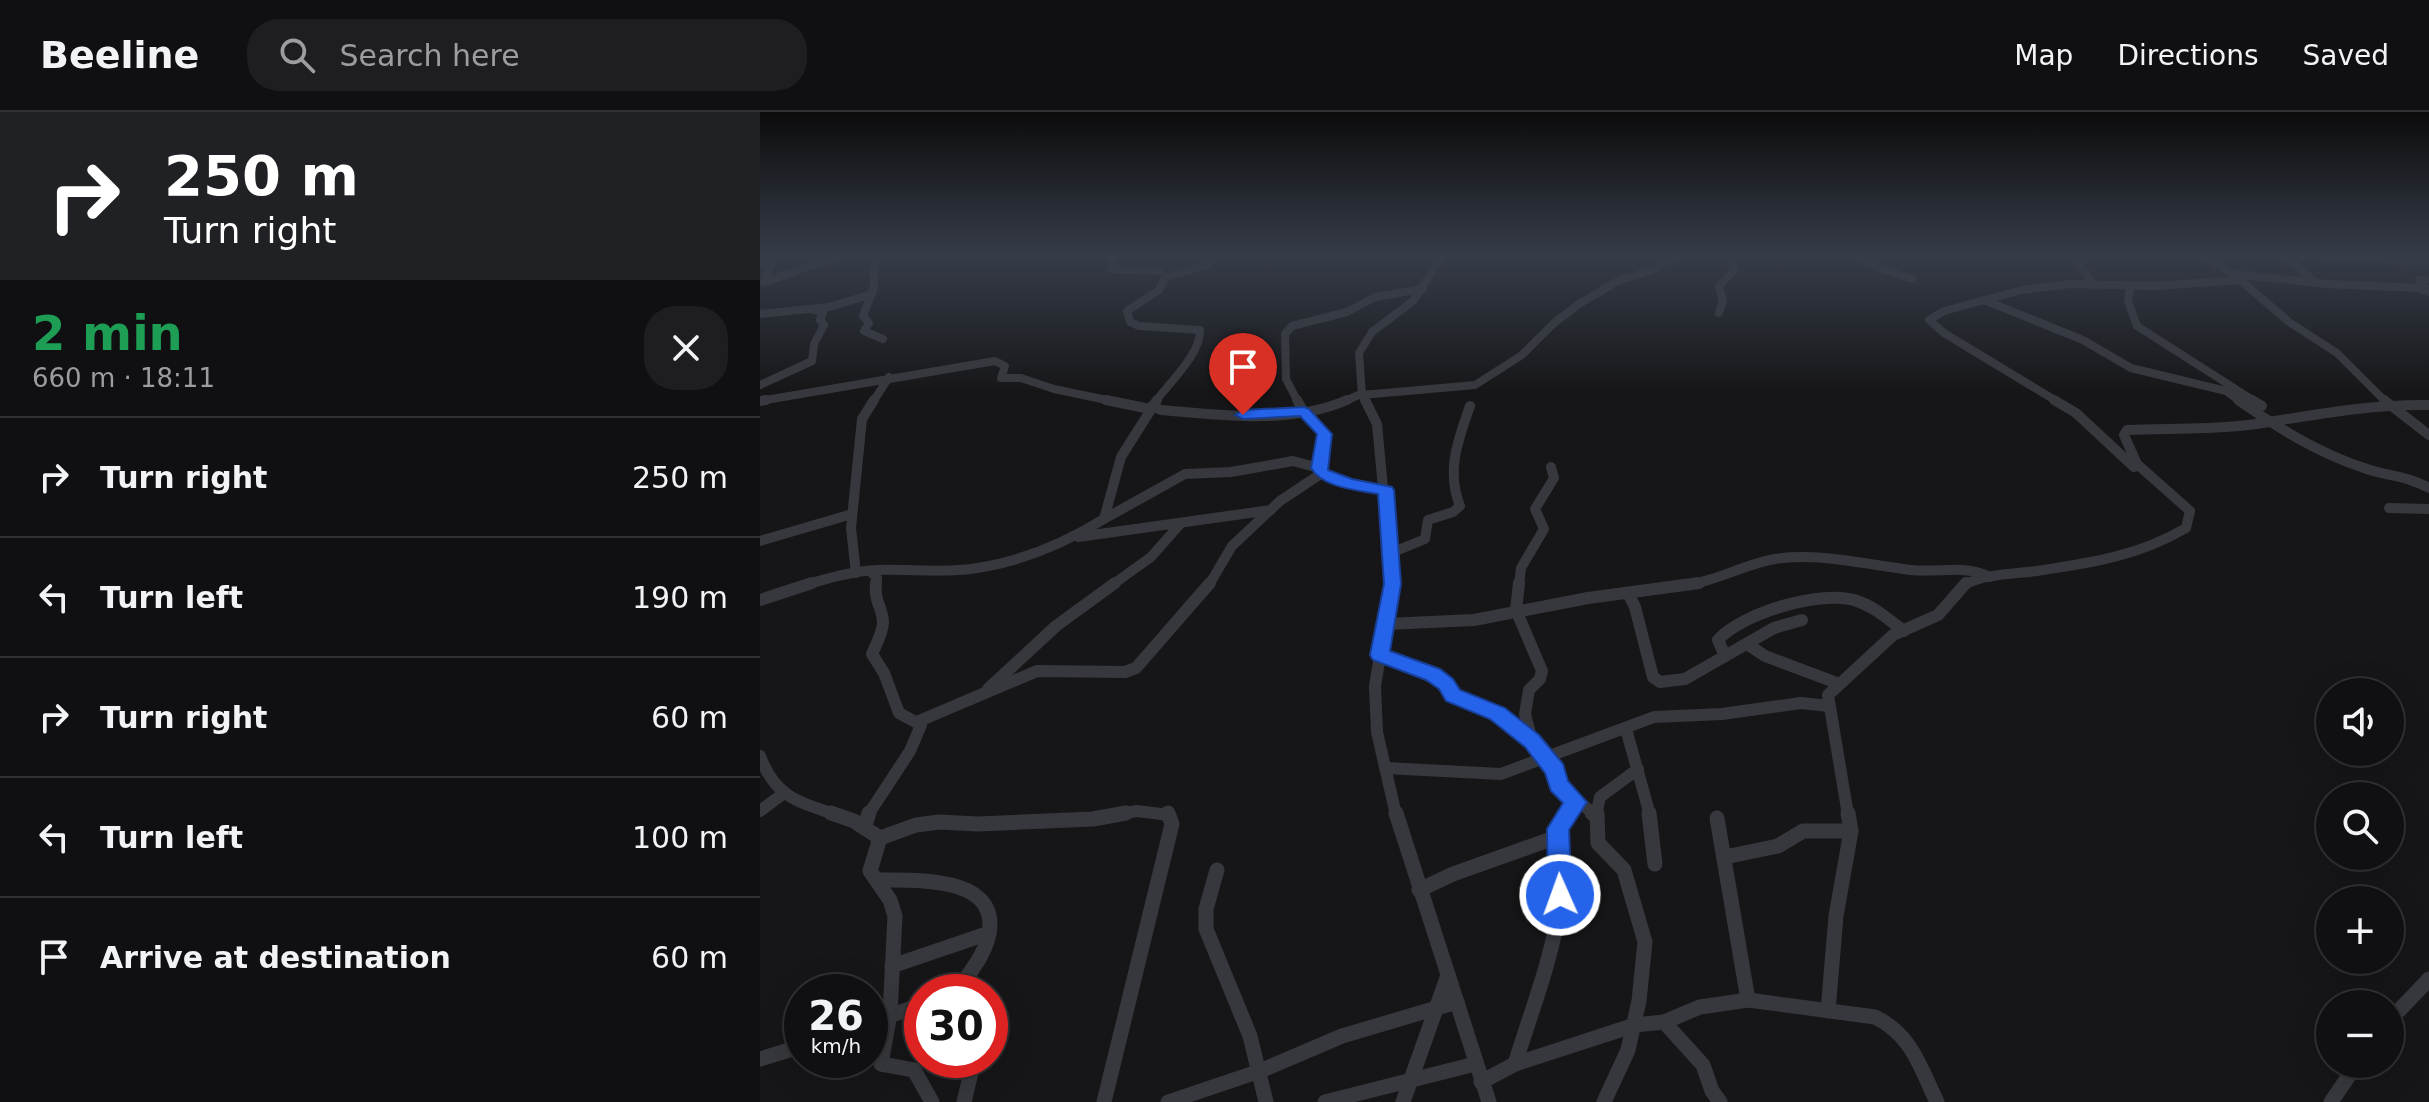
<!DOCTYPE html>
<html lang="en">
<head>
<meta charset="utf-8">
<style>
	body { margin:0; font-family:"DejaVu Sans",sans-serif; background:#1e1e20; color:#f1f3f6; height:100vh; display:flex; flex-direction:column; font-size:30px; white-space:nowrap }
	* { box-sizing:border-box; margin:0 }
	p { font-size:26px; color:#9c9d9f }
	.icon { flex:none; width:44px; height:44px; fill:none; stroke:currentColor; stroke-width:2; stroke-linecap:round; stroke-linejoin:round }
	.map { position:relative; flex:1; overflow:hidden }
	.drawer { display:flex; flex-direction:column; background:#101012; width:760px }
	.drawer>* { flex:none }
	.hud { background:#202124; color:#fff; overflow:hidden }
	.buttons { position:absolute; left:1556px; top:566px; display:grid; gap:16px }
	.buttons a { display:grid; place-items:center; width:88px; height:88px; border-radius:50%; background:#101012; box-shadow:0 8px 32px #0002,0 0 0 2px #303032; font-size:40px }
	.speed { position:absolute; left:24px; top:862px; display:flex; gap:16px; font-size:40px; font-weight:700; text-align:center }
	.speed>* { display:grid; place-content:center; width:104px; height:104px; border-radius:50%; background:#101012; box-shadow:0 8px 32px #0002,0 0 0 2px #303032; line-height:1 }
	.speed small { font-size:20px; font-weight:400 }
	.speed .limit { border:12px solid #d22; background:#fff; color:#111 }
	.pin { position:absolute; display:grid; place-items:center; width:68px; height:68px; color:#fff; margin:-82px -34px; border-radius:50% 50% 50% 0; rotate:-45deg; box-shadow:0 0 8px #0007 }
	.pin .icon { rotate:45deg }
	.me { position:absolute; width:88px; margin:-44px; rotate:358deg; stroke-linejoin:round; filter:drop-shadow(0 0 6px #0008) }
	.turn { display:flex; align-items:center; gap:28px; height:168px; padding:0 32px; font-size:36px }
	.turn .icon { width:104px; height:104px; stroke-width:2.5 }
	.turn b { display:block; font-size:56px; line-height:68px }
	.round { display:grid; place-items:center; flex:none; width:84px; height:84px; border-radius:32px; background:#1e1e20 }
	.overview { display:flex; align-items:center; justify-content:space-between; height:136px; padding:0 32px }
	h1 { font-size:48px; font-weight:600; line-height:60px; color:#1e9e55 }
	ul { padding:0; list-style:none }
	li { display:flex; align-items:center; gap:24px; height:120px; padding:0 32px; border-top:2px solid #303032 }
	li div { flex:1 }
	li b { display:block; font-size:30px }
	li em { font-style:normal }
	header { display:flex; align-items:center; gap:48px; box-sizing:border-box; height:112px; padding:0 40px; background:#101012; border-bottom:2px solid #303032 }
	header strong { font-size:38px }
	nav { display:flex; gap:44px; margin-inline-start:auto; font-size:28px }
	.search { width:560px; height:72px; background:#1e1e20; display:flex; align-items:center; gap:20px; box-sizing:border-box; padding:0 28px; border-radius:32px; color:#9c9d9f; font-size:30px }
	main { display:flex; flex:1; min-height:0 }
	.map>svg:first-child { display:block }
</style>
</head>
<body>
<header>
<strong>Beeline</strong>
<div class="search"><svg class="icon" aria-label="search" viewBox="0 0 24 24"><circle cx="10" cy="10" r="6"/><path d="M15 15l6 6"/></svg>Search here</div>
<nav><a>Map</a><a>Directions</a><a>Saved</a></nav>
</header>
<main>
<section class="drawer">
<div class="hud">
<div class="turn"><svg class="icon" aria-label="right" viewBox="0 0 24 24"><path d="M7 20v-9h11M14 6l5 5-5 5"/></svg><div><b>250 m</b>Turn right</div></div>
</div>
<div class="overview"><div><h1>2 min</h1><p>660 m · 18:11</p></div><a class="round"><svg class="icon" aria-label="close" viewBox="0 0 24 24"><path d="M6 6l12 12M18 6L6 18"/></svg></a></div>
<ul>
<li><svg class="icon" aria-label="right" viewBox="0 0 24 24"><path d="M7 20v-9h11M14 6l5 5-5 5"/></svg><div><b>Turn right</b></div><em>250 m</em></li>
<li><svg class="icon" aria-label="left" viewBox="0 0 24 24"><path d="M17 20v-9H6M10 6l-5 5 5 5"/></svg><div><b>Turn left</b></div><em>190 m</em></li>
<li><svg class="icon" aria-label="right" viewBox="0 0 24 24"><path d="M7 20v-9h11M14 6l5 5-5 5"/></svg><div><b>Turn right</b></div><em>60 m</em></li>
<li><svg class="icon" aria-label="left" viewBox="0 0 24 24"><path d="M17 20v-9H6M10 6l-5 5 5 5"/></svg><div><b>Turn left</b></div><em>100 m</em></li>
<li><svg class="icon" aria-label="arrive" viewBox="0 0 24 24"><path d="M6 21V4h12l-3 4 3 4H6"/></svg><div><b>Arrive at destination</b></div><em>60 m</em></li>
</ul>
</section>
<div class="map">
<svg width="1669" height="990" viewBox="0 0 1669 990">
	<rect width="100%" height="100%" fill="#161618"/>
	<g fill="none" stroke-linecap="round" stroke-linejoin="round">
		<g stroke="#37383d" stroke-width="8">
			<path d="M114,143V175L103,204L109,211L104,219L123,227"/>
			<path d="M354,143L351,157L400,159"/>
			<path d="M1095,143L1108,152L1152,167"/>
			<path d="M1313,143L1333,172"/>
			<path d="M1442,143L1473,162L1529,210L1577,241L1626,290"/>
			<path d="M1524,143L1556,171"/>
			<path d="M1545,143L1669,150"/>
			<path d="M0,149L11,153L4,170"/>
			<path d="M1474,162L1568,172L1658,176L1669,180"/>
			<path d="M5,170L81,143"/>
			<path d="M1370,174L1368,189L1377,214L1496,290"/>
			<path d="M1667,178L1659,168L1669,167"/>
			<path d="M1224,188L1323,228L1371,256L1466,279L1481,290"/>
			<path d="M959,201L963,189L959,174L975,157L967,143"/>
			<path d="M0,202L69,195L112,182"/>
			<path d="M0,273L52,249L54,232L64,213L60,208L63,200L54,198"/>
			<path d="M602,283L715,273L762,243L794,211L819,192L858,169L892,158L921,143"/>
			<path d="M0,289L235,249L245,254L241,266H261L294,277L356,290"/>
			<path d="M113,290L129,265"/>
			<path d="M395,290C409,271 441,242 440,218L379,214L370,210L367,199L399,178L405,165L446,154L457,143"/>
			<path d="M538,290L526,267L525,222L532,214L587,200L615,185L663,177"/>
			<path d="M583,290L603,281"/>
			<path d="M606,290L602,283L599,241L612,220L653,189L683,143"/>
			<path d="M1298,290L1184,221L1169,208L1184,199L1262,178L1311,172L1394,174L1480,168"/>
		</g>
		<g stroke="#37383d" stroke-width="10">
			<path d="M346,288L390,297"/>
			<path d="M537,288L544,300L565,322L559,356C576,374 603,375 626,378"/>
			<path d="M605,288L617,312L632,473"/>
			<path d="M1294,288L1316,301L1374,355"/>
			<path d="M1478,288C1518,316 1558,341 1604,356C1626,364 1648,364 1669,376"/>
			<path d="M1492,288L1502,294"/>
			<path d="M1624,288L1669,323"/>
			<path d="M0,289L6,288"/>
			<path d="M392,294L401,298C461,303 530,313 587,288"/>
			<path d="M1629,396L1669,397"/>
			<path d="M344,407L425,362L471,360L533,349L559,356"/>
			<path d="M318,425L511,398"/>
			<path d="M0,429L92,402"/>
			<path d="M631,441L665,427L668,408L693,400L700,394C686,359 698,328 710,294"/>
			<path d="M110,459L117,466L116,473"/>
			<path d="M96,461L91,416L102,307L114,288"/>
			<path d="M45,473C69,466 93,459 118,458C145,457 172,460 199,458C251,454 300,434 344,407L361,345L397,288"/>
			<path d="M352,473L391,445L421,411"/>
			<path d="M449,473L472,434L520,389L562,361"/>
			<path d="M759,473L761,456L784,417L775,397L794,366L791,355"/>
			<path d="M926,473C958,469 984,452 1015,447C1057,440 1109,453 1151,458C1179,461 1205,452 1230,465"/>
			<path d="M1204,473C1224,462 1254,462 1277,459C1330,451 1379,444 1426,416L1430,399L1377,352L1364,323L1367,318C1412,316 1459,318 1503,311C1558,302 1613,292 1669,293"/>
		</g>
		<g stroke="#37383d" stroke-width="12">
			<path d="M632,471L615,574L617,620L636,703"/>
			<path d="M759,471L756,498L782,559L780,567L769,578L765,602L772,629L795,658L799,673L835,703"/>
			<path d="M868,481L875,495L893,565L900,570L925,567L1014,516L1042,508"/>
			<path d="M0,488L52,471"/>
			<path d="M627,512L714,508L828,486L939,471"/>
			<path d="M987,532L1005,544L1077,571"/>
			<path d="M619,543L673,562L686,572L693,583L738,601L772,628"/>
			<path d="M965,544L958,528C982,501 1062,477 1097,489C1115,495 1129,508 1144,519"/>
			<path d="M228,577L296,514L355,471"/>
			<path d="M159,609L277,559L365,560L376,556L450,471"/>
			<path d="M866,617L890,703"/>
			<path d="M0,644C15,685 38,690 77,703"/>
			<path d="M626,656L741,662L894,605L962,602L1041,591L1069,594"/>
			<path d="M0,699L24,681"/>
			<path d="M108,703L150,639L161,613L139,601L124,561L112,542C116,532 123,521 123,510C122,494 114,490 116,471"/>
			<path d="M355,703L377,699L409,703"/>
			<path d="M807,703L816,690"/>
			<path d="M836,703L840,685L878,657"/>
			<path d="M1088,703L1068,583L1133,523L1178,503L1206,471"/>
		</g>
		<g stroke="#37383d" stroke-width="15">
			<path d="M71,701L94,709L120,726L110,759L130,788L135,804L130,902L121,952L154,958L172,990"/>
			<path d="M636,701L729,990"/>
			<path d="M832,701L836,704"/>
			<path d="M837,701L838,731L864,758L885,830L879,889L868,938L844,990"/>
			<path d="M889,701L895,752"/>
			<path d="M957,706L988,888"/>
			<path d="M105,713L109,701"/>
			<path d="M120,726L156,713L179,710L218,712L333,707L366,701"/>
			<path d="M965,745L1018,734L1043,719H1091"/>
			<path d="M457,758L446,797V817L490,924L506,990"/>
			<path d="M118,768C158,768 244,764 228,826C223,846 207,863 197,880"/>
			<path d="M659,778L693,762L797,725"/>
			<path d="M132,854L229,821"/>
			<path d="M1068,899L1076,804L1091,719L1088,701"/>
			<path d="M1630,908L1669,867"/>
			<path d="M110,910L162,893"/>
			<path d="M904,910L943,953L952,979L960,990"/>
			<path d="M0,947L42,934"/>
			<path d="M755,952C770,903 789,855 798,804C804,770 791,731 808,701"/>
			<path d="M721,970L755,952L875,913L904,910L940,895L988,888L1115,905C1152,923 1160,955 1177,990"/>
			<path d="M204,990L214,948"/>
			<path d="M344,990L412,712L408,701"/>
			<path d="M408,990L500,959L582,924L697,890"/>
			<path d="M565,990L715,952"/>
			<path d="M643,990L688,863"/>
			<path d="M1571,990L1597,952"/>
		</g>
	</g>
	<linearGradient id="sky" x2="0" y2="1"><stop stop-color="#0c0c0d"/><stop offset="0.51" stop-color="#363c48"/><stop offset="1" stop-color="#363c48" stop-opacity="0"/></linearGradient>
	<rect width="1669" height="281" fill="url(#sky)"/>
	<path fill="#2563eb" stroke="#184099" stroke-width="2" d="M544,295L549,297L572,322L568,358L592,367L632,375L634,378L641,472L630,539L680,557L693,567L700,578L745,596L779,623L803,652L808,669L827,690L809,718L812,783L809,790L800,794L792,790L788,783L787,717L803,691L791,679L785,661L765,635L730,607L686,589L679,577L666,568L613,548L610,543L624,472L618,382C597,378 563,376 551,356L557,322L540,304L483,307L475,303L483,298Z"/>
</svg>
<div class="buttons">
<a><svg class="icon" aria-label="sound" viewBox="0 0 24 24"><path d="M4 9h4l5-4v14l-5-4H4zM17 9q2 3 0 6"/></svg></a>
<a><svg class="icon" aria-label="search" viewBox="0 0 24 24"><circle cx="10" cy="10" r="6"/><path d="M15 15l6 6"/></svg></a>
<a>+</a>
<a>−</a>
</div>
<div class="speed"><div>26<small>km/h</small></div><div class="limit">30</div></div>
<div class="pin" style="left:483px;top:303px;background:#d93025"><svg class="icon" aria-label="arrive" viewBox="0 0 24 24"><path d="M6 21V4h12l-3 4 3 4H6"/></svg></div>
<svg class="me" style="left:800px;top:783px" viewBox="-20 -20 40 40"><circle r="17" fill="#2563eb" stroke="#fff" stroke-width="3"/><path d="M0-11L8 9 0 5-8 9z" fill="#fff"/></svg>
</div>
</main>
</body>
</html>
